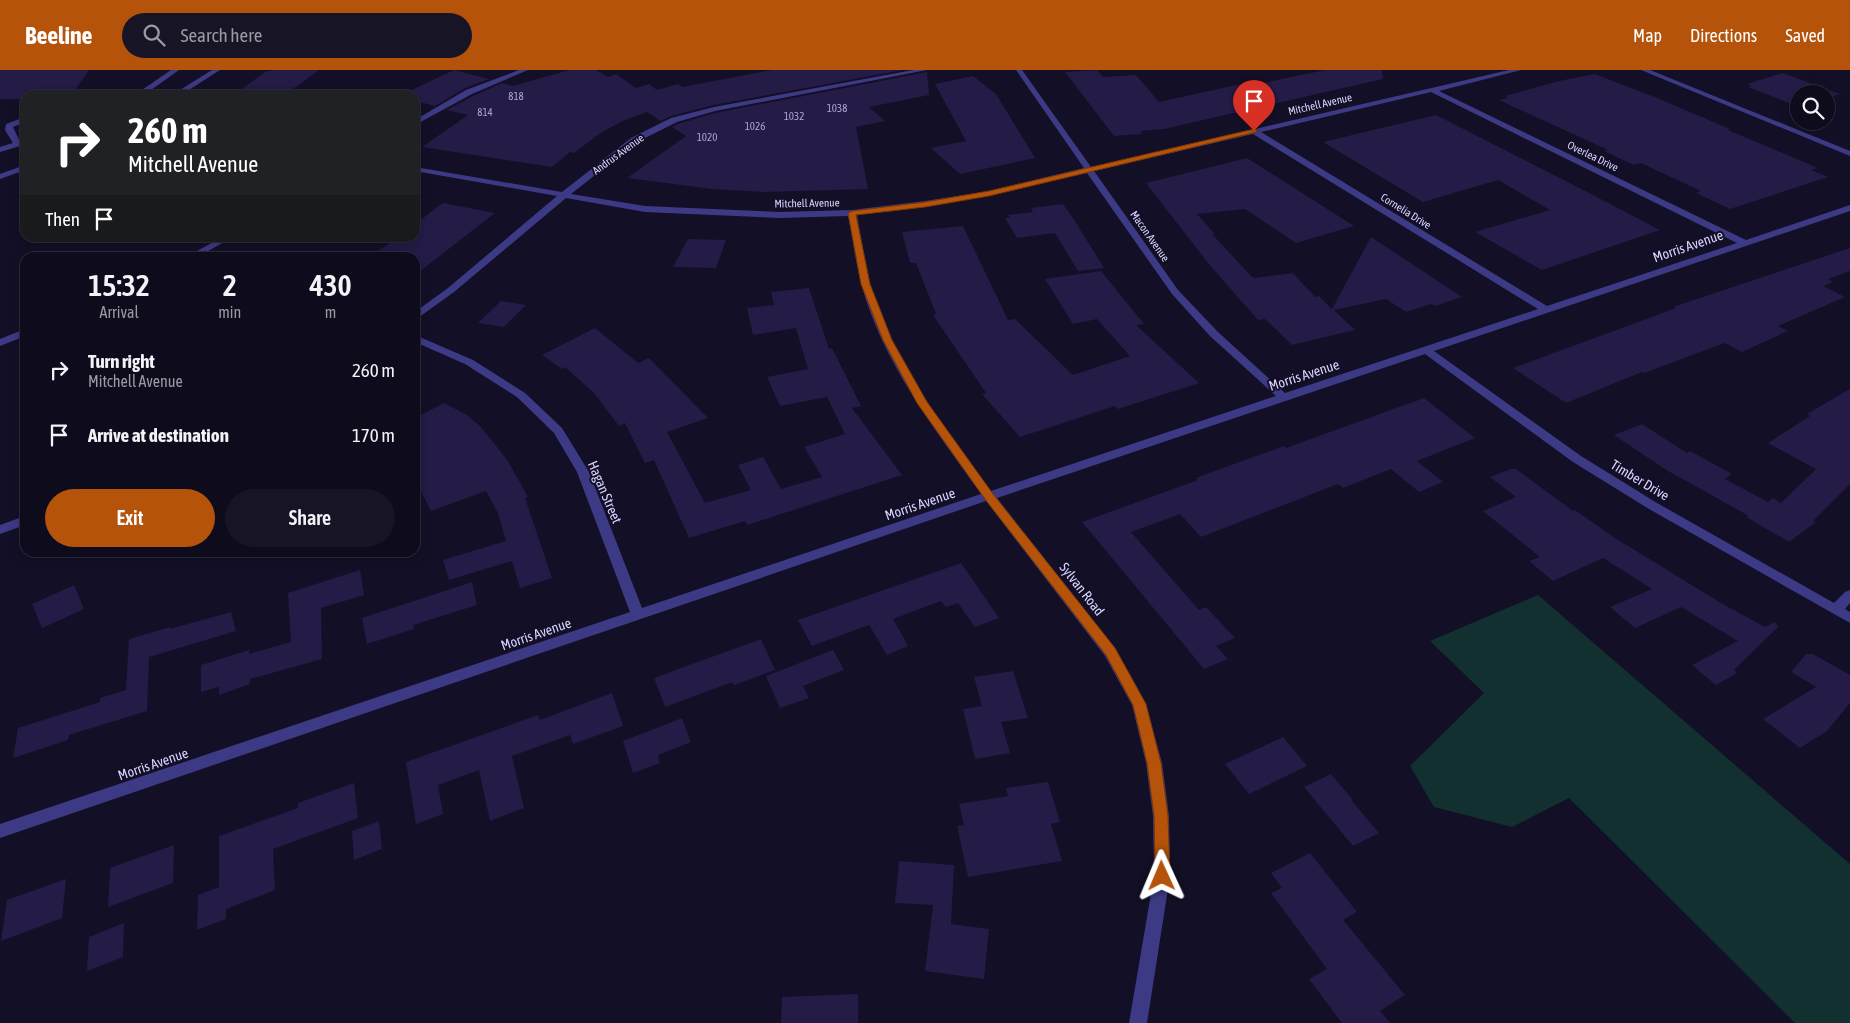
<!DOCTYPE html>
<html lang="en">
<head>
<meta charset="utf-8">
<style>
	body { margin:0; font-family:"Asap Condensed",sans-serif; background:#171425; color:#f1f3f6; height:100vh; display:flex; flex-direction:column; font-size:19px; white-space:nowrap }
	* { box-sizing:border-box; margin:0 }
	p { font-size:16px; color:#9b9ba3 }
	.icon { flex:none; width:28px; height:28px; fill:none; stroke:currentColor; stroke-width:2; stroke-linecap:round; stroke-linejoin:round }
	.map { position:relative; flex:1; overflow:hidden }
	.sheet { position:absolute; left:20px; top:182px; width:400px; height:305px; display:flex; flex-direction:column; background:#0e0b1c; border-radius:15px; box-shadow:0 2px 12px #0003,0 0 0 1px #2e2b3b }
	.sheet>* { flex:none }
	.banner { position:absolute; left:20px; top:20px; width:400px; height:152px; border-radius:15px; box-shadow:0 2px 12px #0003,0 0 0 1px #2e2b3b; background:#202124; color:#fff; overflow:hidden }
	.fabs { position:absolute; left:1790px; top:15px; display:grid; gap:10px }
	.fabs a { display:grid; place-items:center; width:45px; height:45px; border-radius:50%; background:#0e0b1c; box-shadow:0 2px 12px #0003,0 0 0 1px #2e2b3b; font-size:25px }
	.pin { position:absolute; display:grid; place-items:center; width:42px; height:42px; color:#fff; margin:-51px -21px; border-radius:50% 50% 50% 0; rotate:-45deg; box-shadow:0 0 5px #0007 }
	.pin .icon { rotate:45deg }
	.me { position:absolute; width:55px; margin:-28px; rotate:359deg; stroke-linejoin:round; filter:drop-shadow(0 0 4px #0008) }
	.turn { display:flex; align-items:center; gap:18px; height:105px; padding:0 25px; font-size:22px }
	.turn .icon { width:65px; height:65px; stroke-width:2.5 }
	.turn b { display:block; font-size:35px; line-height:42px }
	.then { display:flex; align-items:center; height:48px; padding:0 25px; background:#0003; gap:10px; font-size:19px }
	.eta { display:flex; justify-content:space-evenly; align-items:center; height:85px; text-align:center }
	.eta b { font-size:30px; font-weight:600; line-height:35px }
	.cta { display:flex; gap:10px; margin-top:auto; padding:10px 25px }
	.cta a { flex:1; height:58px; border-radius:30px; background:#b45309; color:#fff; font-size:20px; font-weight:600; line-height:58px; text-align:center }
	.cta a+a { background:#171425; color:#f1f3f6 }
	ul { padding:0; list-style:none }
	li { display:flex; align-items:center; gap:15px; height:65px; padding:0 25px }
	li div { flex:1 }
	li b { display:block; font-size:19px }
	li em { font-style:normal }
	header { display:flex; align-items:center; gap:30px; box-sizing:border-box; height:70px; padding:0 25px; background:#b45309; color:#fff }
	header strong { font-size:24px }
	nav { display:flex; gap:28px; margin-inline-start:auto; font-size:18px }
	.search { width:350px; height:45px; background:#171425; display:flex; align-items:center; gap:12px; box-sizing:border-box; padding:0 18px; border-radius:28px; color:#9b9ba3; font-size:19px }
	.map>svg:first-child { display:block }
</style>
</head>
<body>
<header>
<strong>Beeline</strong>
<div class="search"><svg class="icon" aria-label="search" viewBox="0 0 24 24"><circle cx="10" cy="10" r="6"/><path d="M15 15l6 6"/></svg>Search here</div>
<nav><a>Map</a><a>Directions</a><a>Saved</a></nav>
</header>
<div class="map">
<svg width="1850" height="953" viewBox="0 0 1850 953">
	<rect width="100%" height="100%" fill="#130f26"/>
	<path fill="#12302f" d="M1538,525L1850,794V953H1795L1569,728L1512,757L1434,737L1410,696L1484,623L1430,571Z"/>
	<g fill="#241b47">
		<path d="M0,0H89L72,25H25V29H0Z"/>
		<path d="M276,0H319L286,24L237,22L267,1Z"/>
		<path d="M454,0L489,9L465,18L435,36L415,31V25H401Z"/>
		<path d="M569,0H596L608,7L616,4L636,18L649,14L657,20L678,14L682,17L772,0H903L714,35L671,46L661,51L647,42L625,50L602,62L574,83L570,82L552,97L422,77L468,45L447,40L473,26L502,13L513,16Z"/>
		<path d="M1097,0L1103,7L1136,5L1159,32L1250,12L1254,15L1325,0H1382L1383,9L1164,59L1140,61L1142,64L1114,66L1065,2Z"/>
		<path d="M927,2L929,25L869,37L885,51L856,57L868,119L764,122L712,119L627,108L686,66L672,57L678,54L715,43Z"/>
		<path d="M1782,3L1794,7L1840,24L1826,29V24H1799V37L1748,17L1751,16L1747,14Z"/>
		<path d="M1595,4L1657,28L1730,59L1728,60L1818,98L1811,100L1828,107L1730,139L1696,123L1701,121L1641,93L1634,95L1604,81L1608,80L1499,30L1508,28L1505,26L1559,11Z"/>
		<path d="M973,6L996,24L1035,88L960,104L931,78L966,71L935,14Z"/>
		<path d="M1436,45L1591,124L1660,160L1542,200L1475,162L1550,140L1498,110L1423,132L1323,72Z"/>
		<path d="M1247,88L1354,156L1296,173L1245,139L1197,144L1215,164H1212L1253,208L1293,203L1315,227L1319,226L1332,239L1371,167L1462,227L1435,236L1431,234L1406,242L1386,229L1334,240L1355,260L1292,275L1265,249L1258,250L1208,193L1146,113Z"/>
		<path d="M443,133L495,143L415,205V188L378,181L397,168H415V154Z"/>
		<path d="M1063,134L1075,151L1104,198L1078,201L1055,163L1017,168L1005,148H1010L1008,145L1033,142L1031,138Z"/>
		<path d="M963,156L1008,250L1015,249L1073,305L1130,286L1097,249L1073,254L1045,209L1101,201L1144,254L1136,255L1199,313L1118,339L1115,336L1020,367L982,324L986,323L933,245L936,244L916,193H910L902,162Z"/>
		<path d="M688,169L726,170L716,198L673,197Z"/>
		<path d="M1850,178V201L1828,209L1833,212L1823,216L1845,227L1778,256L1788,261L1742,282L1725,273L1644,303L1642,302L1566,333L1513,298L1676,238L1673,237Z"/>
		<path d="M809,218L829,279L832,278L861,336L852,338L902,405L747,455L745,451L689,468L654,390L645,393L625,353L619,356L594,323L565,297L562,299L542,285L595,258L638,293L649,288L708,348L667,362L705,433L751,420L738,395L763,387L781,419L822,407L804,377L845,364L827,327L780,336L767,307L808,299L796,258L753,265L747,238L774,235L771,222Z"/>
		<path d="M501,231L526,235L504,257L478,253Z"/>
		<path d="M1850,319V414L1813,451L1816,452L1789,472L1746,447L1749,446L1668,401L1614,365L1642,354L1687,383L1690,381L1732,404L1725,409L1768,432L1773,428L1781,433L1816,399L1768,373L1810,346L1807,344Z"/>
		<path d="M1424,328L1475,368L1417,391L1443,412L1419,422L1391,399L1343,418L1338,414L1201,467L1180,444L1131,462L1199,540L1206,537L1235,568L1216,576L1228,589L1204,599L1082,452L1198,410L1196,408L1245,390L1284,376L1286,378Z"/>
		<path d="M444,333L467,345L481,357L508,391L528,427L525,428L552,508L520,518L512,491L449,510L443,490L506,471L498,443L486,421L431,441L415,409V348Z"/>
		<path d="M1511,399H1516L1573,441L1575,440L1615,468L1721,533L1765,557L1775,552L1778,557L1734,600L1737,603L1716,615L1692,595L1738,571L1681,537L1635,558L1610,537L1652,519L1603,488L1553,511L1529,491L1540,487L1483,441L1516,427L1490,407Z"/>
		<path d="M961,493L999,548L975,557L958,533L946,537L941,531L893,549L908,576L887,585L869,555L812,576L798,550Z"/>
		<path d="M360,500L364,525L321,538L322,589L250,609V614L219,625V617L201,622V595L249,580V584L291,572L288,523Z"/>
		<path d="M472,512L477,535L413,555L414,559L367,574L362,548Z"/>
		<path d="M74,515L84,539L42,558L32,534Z"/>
		<path d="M231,542L236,561L149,587L147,641L69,665L68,670L13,688L18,658L100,632V628L126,620L129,569L170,557V559Z"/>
		<path d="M761,569L775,600L734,615L732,612L665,637L654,608Z"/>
		<path d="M833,580L844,600L803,616L809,628L780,638L766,606Z"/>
		<path d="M1806,584H1813L1850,605V633L1827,661L1800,678L1763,649L1816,617L1791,602Z"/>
		<path d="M1013,601L1028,648L1001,652L1010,683L975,689L963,639L982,636L974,607Z"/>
		<path d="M612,623L623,656L573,674L570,665L512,686L524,738L490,751L479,700L438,715L443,744L416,754L406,692L538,645L540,650Z"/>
		<path d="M682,648L691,672L658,685L660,693L633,703L623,671Z"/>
		<path d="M1283,667L1307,696L1249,724L1225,694Z"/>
		<path d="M1331,704L1353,730H1351L1379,763L1353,776L1304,717Z"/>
		<path d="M1048,712L1060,752L1051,754L1062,791L968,807L957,756L964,755L959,734L1008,726L1006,718Z"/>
		<path d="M354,713L358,748L273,779L275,820L226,839V849L197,860L198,825L219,817V766L298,738V733Z"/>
		<path d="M379,751L382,779L354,790L352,761Z"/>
		<path d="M174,775L173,813L108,837L110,798Z"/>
		<path d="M1310,783L1357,842L1343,850L1405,925L1380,941L1390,953H1342L1309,909L1327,899L1271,823L1282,818L1271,803Z"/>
		<path d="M899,791L954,795L951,854L989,859L984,909L925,901L933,835L895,833Z"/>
		<path d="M66,809L62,848L1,871L7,830Z"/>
		<path d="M124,853L123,887L87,901L89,867Z"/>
		<path d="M858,924V953H781L782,927Z"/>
	</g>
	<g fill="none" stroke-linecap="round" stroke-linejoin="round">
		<g fill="#3d3a85" fill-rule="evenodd">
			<path d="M171,0H179L144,25H74L78,23L139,22Z"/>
			<path d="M212,0H220L181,25H172Z"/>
			<path d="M519,0H528L472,24L415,55V50L466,20Z"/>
			<path d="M913,0H927L715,41L677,52L637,72L571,124L645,136L780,142L852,140L925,131L989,121L1084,98L1016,0H1022L1091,97L1509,0H1521L1439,21L1746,170L1850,135V141L1434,281L1581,386L1657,433L1834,533L1845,522L1850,520V533L1845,539L1850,542V553L1649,439L1573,392L1425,284L997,428L1115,578L1146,634L1162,693L1169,746L1170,806L1147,953H1129L1154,806L1153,746L1146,693L1132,635L1105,586L986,431L0,768V754L630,542L577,402L554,363L517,327L465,294L415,272V265L473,290L525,323L562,358L589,402L642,538L981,424C935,359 882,292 861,213C855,191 853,168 848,146L780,148L645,142L566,128L454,222L415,250V242L448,218L557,126L415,101V97L562,122L631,68L671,48L714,37ZM1431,22L1737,173L1547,236L1261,62ZM1253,64L1538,239L1285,323L1218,262L1178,220L1094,101ZM1087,103L1172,224L1210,266L1276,326L991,421C945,357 891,291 870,213C865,191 861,167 857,145L925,137L989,125Z"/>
			<path d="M1641,0H1650L1850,81V86Z"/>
			<path d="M25,47V52L13,57L21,74L20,76L0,82V77L13,73L5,60L6,54Z"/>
			<path d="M25,95V100L0,109V104Z"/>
			<path d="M221,168H231L196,188H184Z"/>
			<path d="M25,259V266L0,276V269Z"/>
			<path d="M25,446V455L0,464V455Z"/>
		</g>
	</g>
	<path fill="#b45309" stroke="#753606" d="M1254,59L1257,60V62L989,126L925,137L856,145L870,214L892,270L927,332L993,424L1115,578L1146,634L1161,693L1168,746L1170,806L1167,811L1162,813L1157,811L1155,806L1154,746L1147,693L1133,635L1106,585L985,429L917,333L883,270L861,214L848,143L852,141L925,132L989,121Z"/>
	<g text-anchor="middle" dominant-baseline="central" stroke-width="4" stroke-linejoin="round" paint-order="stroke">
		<g font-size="11" fill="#aca6d1">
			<text x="516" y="26">818</text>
			<text x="837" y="38">1038</text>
			<text x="485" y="42">814</text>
			<text x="794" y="46">1032</text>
			<text x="755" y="56">1026</text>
			<text x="707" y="67">1020</text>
		</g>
		<g font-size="11" fill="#d9d4ff" stroke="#130f26">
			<text transform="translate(1320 34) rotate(-13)">Mitchell Avenue</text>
			<text transform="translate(618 84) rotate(-36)">Andrus Avenue</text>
			<text transform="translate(1593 86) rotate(26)">Overlea Drive</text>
			<text transform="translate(807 133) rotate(-1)">Mitchell Avenue</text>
			<text transform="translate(1406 141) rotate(32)">Cornelia Drive</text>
			<text transform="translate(1150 166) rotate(55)">Macon Avenue</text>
		</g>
		<g font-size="14" fill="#d9d4ff" stroke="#130f26">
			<text transform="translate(1688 176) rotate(-19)">Morris Avenue</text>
			<text transform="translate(1304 305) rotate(-18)">Morris Avenue</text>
			<text transform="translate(1640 410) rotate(31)">Timber Drive</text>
			<text transform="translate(605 422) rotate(67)">Hagan Street</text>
			<text transform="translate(920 434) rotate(-19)">Morris Avenue</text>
			<text transform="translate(1082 519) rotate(52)">Sylvan Road</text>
			<text transform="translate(536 564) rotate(-19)">Morris Avenue</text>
			<text transform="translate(153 694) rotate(-19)">Morris Avenue</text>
		</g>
	</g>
</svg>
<div class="fabs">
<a><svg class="icon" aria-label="search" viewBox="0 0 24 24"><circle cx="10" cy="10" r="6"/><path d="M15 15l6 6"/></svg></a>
</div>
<div class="pin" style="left:1254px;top:61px;background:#d93025"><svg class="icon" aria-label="arrive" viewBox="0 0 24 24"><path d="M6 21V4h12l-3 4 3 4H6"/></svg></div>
<svg class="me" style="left:1162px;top:806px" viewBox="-20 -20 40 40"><path d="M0-17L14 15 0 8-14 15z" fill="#b45309" stroke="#fff" stroke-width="4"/></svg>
<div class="banner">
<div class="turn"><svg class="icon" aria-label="right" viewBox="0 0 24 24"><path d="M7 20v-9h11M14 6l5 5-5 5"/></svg><div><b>260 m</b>Mitchell Avenue</div></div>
<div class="then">Then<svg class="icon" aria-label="arrive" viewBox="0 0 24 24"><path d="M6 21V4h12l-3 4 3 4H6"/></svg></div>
</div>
<section class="sheet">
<div class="eta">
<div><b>15:32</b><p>Arrival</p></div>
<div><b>2</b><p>min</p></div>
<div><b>430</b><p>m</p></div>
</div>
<ul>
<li><svg class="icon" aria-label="right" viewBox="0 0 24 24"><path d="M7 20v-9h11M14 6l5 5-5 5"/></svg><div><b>Turn right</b><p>Mitchell Avenue</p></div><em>260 m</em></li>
<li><svg class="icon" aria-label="arrive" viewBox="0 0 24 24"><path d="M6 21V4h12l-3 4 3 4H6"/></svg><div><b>Arrive at destination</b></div><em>170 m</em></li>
</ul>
<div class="cta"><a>Exit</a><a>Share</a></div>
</section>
</div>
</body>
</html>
